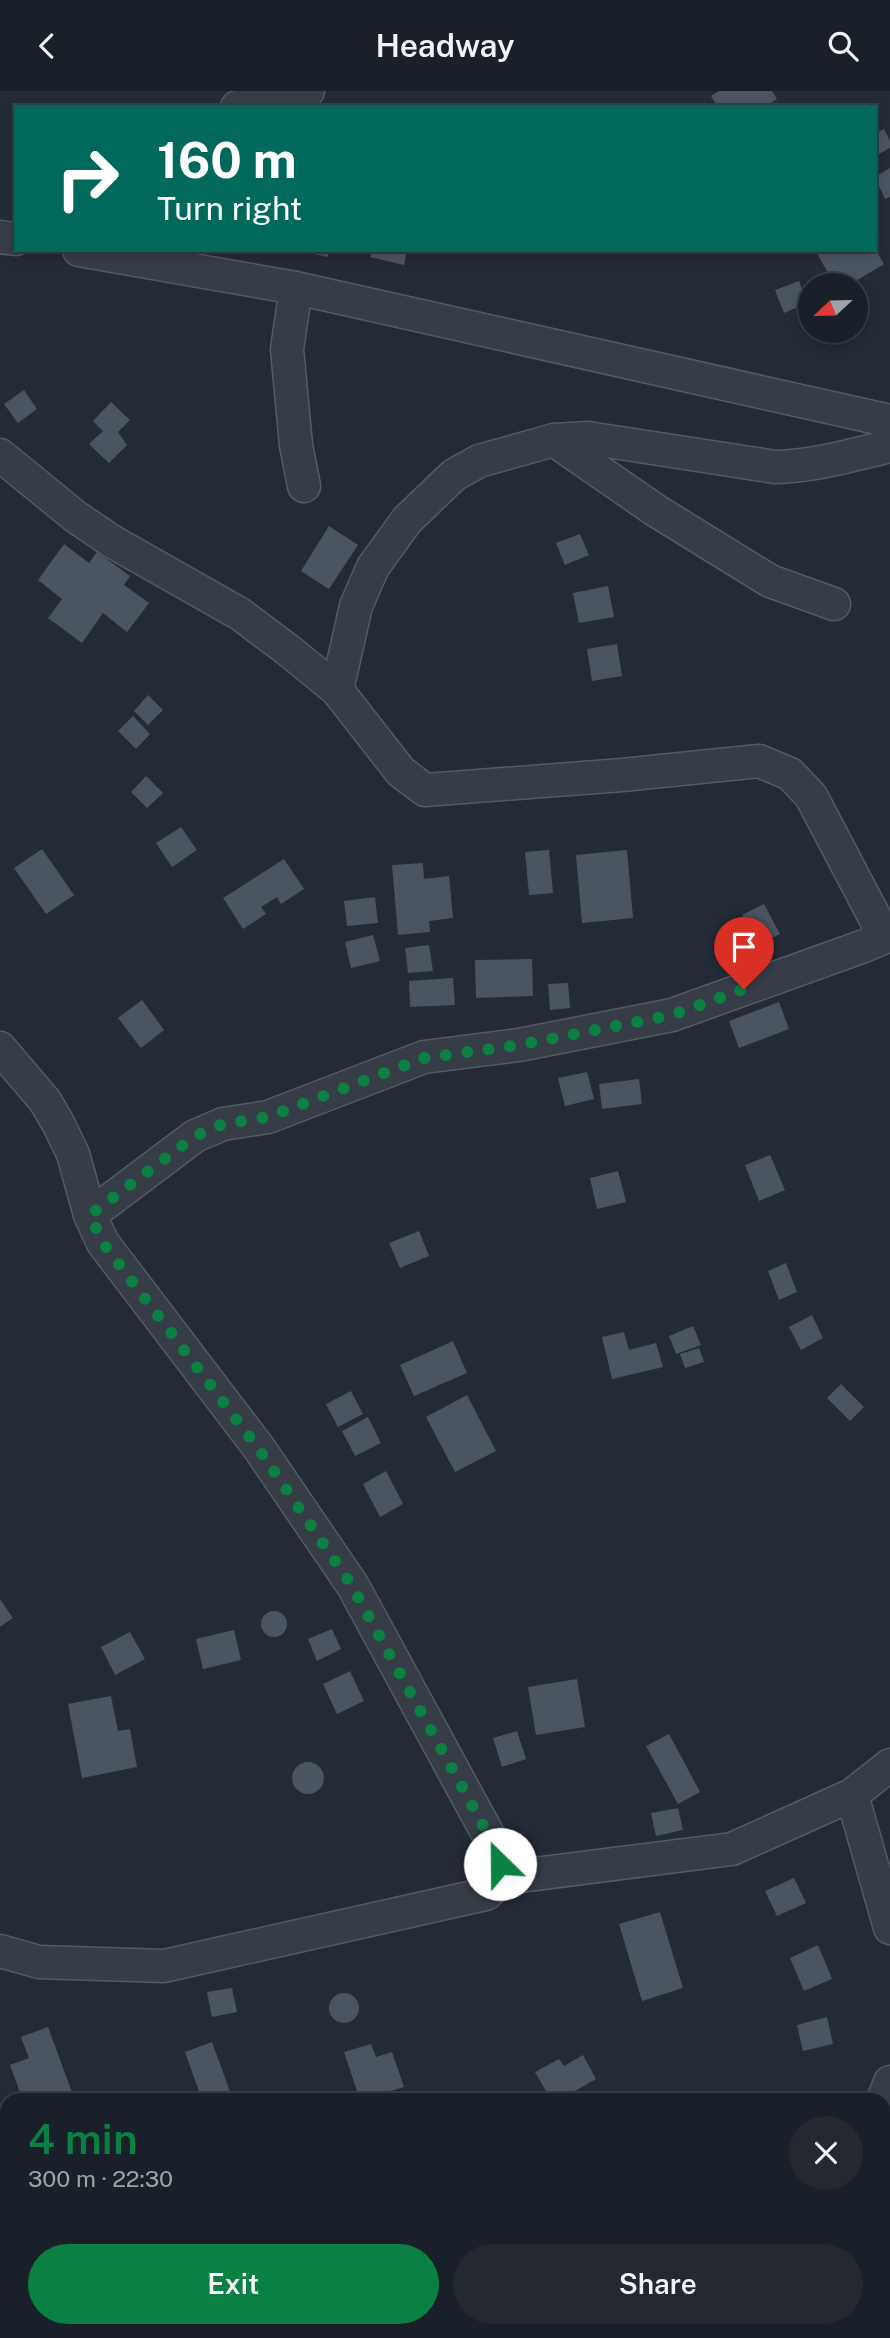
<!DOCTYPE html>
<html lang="en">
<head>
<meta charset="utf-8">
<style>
	body { margin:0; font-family:"Public Sans",sans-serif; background:#232831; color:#f1f3f6; height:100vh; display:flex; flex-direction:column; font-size:26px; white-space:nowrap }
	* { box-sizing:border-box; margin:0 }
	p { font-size:23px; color:#9fa3a8 }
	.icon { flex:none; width:38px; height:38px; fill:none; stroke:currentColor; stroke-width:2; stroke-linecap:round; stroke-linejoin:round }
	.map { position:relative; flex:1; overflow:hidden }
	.details { position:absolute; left:0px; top:2002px; width:891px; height:245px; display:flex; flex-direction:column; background:#1a2029; border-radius:21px 21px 0 0; box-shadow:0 4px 10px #0003,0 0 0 2px #383e46 }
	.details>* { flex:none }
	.guide { position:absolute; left:14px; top:14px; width:863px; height:147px; border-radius:0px; box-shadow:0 4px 10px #0003,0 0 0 2px #383e46; background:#00695c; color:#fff; overflow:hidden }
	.needle { width:46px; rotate:248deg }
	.tools { position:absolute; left:798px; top:182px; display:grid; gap:14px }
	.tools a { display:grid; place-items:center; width:70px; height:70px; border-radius:50%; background:#1a2029; box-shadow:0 4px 10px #0003,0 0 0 2px #383e46; font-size:35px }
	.pin { position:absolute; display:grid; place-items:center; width:60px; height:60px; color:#fff; margin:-72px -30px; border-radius:50% 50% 50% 0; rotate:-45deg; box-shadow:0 0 7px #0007 }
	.pin .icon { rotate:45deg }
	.me { position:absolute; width:77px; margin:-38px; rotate:337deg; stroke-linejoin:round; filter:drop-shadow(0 0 5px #0008) }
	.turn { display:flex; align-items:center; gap:24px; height:147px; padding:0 28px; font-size:32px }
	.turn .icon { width:91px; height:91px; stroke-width:2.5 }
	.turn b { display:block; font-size:49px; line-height:60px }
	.round { display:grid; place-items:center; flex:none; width:74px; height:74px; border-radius:37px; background:#232831 }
	.headline { display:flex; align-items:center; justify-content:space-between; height:119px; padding:0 28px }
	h1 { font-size:42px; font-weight:600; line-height:52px; color:#0b8043 }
	.cta { display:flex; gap:14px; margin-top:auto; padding:14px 28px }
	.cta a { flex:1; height:80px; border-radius:42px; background:#0b8043; color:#fff; font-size:28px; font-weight:600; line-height:80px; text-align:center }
	.cta a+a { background:#232831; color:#f1f3f6 }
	header { display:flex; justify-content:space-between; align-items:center; height:91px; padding:0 28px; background:#1a2029; font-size:32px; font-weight:600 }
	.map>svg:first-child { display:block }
</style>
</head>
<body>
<header><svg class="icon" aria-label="back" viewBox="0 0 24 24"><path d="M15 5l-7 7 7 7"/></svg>Headway<svg class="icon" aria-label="search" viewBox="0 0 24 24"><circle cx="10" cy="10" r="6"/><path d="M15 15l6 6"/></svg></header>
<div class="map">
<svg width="890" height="2247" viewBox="0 0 890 2247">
	<rect width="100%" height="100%" fill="#232b37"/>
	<g fill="#4b5562">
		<path d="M719,0H772L777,8L764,16H718L711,5Z"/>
		<path d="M884,38L890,50V57L877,64L875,43Z"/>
		<path d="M890,77V106L885,108L875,86Z"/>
		<path d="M297,159H329L328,166Z"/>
		<path d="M372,159H407L404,174L370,166Z"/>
		<path d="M815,159H876L884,173L849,194H835Z"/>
		<path d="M799,190L807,212L784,222L775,199Z"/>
		<path d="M24,299L37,318L18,332L4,313Z"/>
		<path d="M111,311L130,329L118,341L127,354L109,372L89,353L103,340L93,330Z"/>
		<path d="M329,435L358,454L329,498L301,480Z"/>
		<path d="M580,443L589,464L565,474L556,452Z"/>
		<path d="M64,453L89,472L97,461L130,485L124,494L149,512L127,541L103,522L82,552L48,527L62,508L38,489Z"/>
		<path d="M608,495L614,526L579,532L573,502Z"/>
		<path d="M617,553L622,585L592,590L587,558Z"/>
		<path d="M148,604L163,619L148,634L134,620Z"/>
		<path d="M133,625L150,643L136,658L118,640Z"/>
		<path d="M146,685L163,702L147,717L131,701Z"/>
		<path d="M181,736L197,759L172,776L156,752Z"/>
		<path d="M42,758L74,804L46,823L14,777Z"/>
		<path d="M549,759L553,802L529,804L525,761Z"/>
		<path d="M627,759L633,827L582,832L576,764Z"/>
		<path d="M284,768L304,798L281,813L277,806L261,816L266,823L243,838L223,807Z"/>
		<path d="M423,772L424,788L449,785L453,827L429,830L430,841L398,844L392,774Z"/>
		<path d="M375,806L378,832L347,835L344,810Z"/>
		<path d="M764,813L780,843L758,854L742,824Z"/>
		<path d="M373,844L380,870L351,877L345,851Z"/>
		<path d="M429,854L433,880L408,882L405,857Z"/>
		<path d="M532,868L533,905L476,907L475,869Z"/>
		<path d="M453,887L455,914L410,916L409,890Z"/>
		<path d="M568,892L570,917L550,919L548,893Z"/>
		<path d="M142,909L164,939L141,957L118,927Z"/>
		<path d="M779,911L789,938L739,957L729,930Z"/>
		<path d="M587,981L594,1008L565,1015L558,987Z"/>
		<path d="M639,988L642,1013L602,1018L599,993Z"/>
		<path d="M770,1064L785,1099L759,1110L745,1074Z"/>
		<path d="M618,1080L626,1111L597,1118L590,1087Z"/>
		<path d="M419,1140L429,1165L400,1177L389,1152Z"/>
		<path d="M786,1172L797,1201L779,1209L768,1180Z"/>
		<path d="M812,1224L823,1247L801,1259L789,1236Z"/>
		<path d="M693,1235L701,1254L676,1263L669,1245Z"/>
		<path d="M624,1241L629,1259L656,1252L663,1276L612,1288L602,1246Z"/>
		<path d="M453,1250L467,1282L414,1305L400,1274Z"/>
		<path d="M699,1257L704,1271L685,1277L680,1263Z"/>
		<path d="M841,1293L864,1316L850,1330L827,1307Z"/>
		<path d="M351,1300L363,1323L338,1336L326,1313Z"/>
		<path d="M467,1304L496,1360L455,1381L426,1326Z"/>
		<path d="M368,1326L381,1352L355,1365L342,1340Z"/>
		<path d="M386,1380L403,1413L380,1426L363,1393Z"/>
		<path d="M0,1508L13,1527L0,1536Z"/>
		<circle cx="274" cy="1533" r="13"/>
		<path d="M332,1538L341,1558L317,1570L308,1548Z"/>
		<path d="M234,1539L241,1569L203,1578L196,1548Z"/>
		<path d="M130,1541L145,1568L115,1584L101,1556Z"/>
		<path d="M350,1580L364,1610L337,1623L323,1593Z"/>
		<path d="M577,1588L585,1636L536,1644L528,1596Z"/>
		<path d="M111,1605L118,1640L130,1638L137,1676L82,1687L68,1613Z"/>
		<path d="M517,1640L526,1668L502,1676L493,1647Z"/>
		<path d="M669,1643L700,1701L678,1713L646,1655Z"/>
		<circle cx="308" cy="1687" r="16"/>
		<path d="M678,1717L683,1739L656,1745L651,1722Z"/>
		<path d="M794,1787L806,1812L777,1825L765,1800Z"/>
		<path d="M660,1821L683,1897L642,1910L619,1833Z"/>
		<path d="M818,1854L832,1888L804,1900L790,1867Z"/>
		<path d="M232,1897L237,1921L212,1926L207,1901Z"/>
		<circle cx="344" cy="1917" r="15"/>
		<path d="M827,1926L833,1953L803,1960L797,1934Z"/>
		<path d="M48,1936L73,2004L59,2009H46L42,2000L22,2007L10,1974L29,1967L21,1946Z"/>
		<path d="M212,1951L233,2009H202L185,1961Z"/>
		<path d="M371,1953L376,1966L392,1961L404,1996L360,2009L344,1961Z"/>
		<path d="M583,1964L596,1988L559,2009H551L535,1981L559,1968L564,1975Z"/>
	</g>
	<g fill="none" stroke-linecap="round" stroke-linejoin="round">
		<defs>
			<g id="minor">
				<path d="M237,16L308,0"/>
				<path d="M0,146L16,148"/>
				<path d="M79,159L296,197L890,330"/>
				<path d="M296,197L287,258L296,354L304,395"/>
				<path d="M554,349L655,419L770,490L834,513"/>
				<path d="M0,364L76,426L113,451L240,523L288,559L337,599L401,681L425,699L622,684L759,670L790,683L811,705L885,846"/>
				<path d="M337,599L356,515L373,476L407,429L454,384L479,370L554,349L588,347L775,376C815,375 852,364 890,355"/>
				<path d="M0,957L45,1010L58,1032L73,1063L90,1124L103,1152L259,1357L353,1495L496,1758L504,1787L486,1803L164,1875L39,1871L0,1860"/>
				<path d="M90,1124L195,1045L223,1033L268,1026L424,966L519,954L672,924L864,855L890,844"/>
				<path d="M852,1704L890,1837"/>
				<path d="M504,1787L732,1758L852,1704L890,1674"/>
				<path d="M883,2009L890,1991"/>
				<path d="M722,2247L727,2240"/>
			</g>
		</defs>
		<use href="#minor" stroke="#545b65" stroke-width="35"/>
		<use href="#minor" stroke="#363d47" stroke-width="32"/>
	</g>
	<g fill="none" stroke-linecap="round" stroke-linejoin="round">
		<path stroke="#0b8043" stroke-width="12" stroke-dasharray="0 21.6" d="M500,1773L496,1758L352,1495L258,1357L103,1152L90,1124L195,1045L223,1033L268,1026L424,967L519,954L672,924L744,898"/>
	</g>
</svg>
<div class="tools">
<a><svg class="needle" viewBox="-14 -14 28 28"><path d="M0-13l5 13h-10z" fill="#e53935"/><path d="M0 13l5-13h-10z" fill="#9fa3a8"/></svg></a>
</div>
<div class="pin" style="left:744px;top:898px;background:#d93025"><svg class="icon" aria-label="arrive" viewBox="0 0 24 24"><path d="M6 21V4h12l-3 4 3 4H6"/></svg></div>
<svg class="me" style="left:500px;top:1773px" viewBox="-20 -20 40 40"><circle r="19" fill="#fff"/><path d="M0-13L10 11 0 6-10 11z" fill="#0b8043"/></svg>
<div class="guide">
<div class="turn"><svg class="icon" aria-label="right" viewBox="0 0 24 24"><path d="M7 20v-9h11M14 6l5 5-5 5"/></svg><div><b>160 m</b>Turn right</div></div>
</div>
<section class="details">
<div class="headline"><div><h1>4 min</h1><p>300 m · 22:30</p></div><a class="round"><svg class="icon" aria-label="close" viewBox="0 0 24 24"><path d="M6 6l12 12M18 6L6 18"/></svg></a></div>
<div class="cta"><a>Exit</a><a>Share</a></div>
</section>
</div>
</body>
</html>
